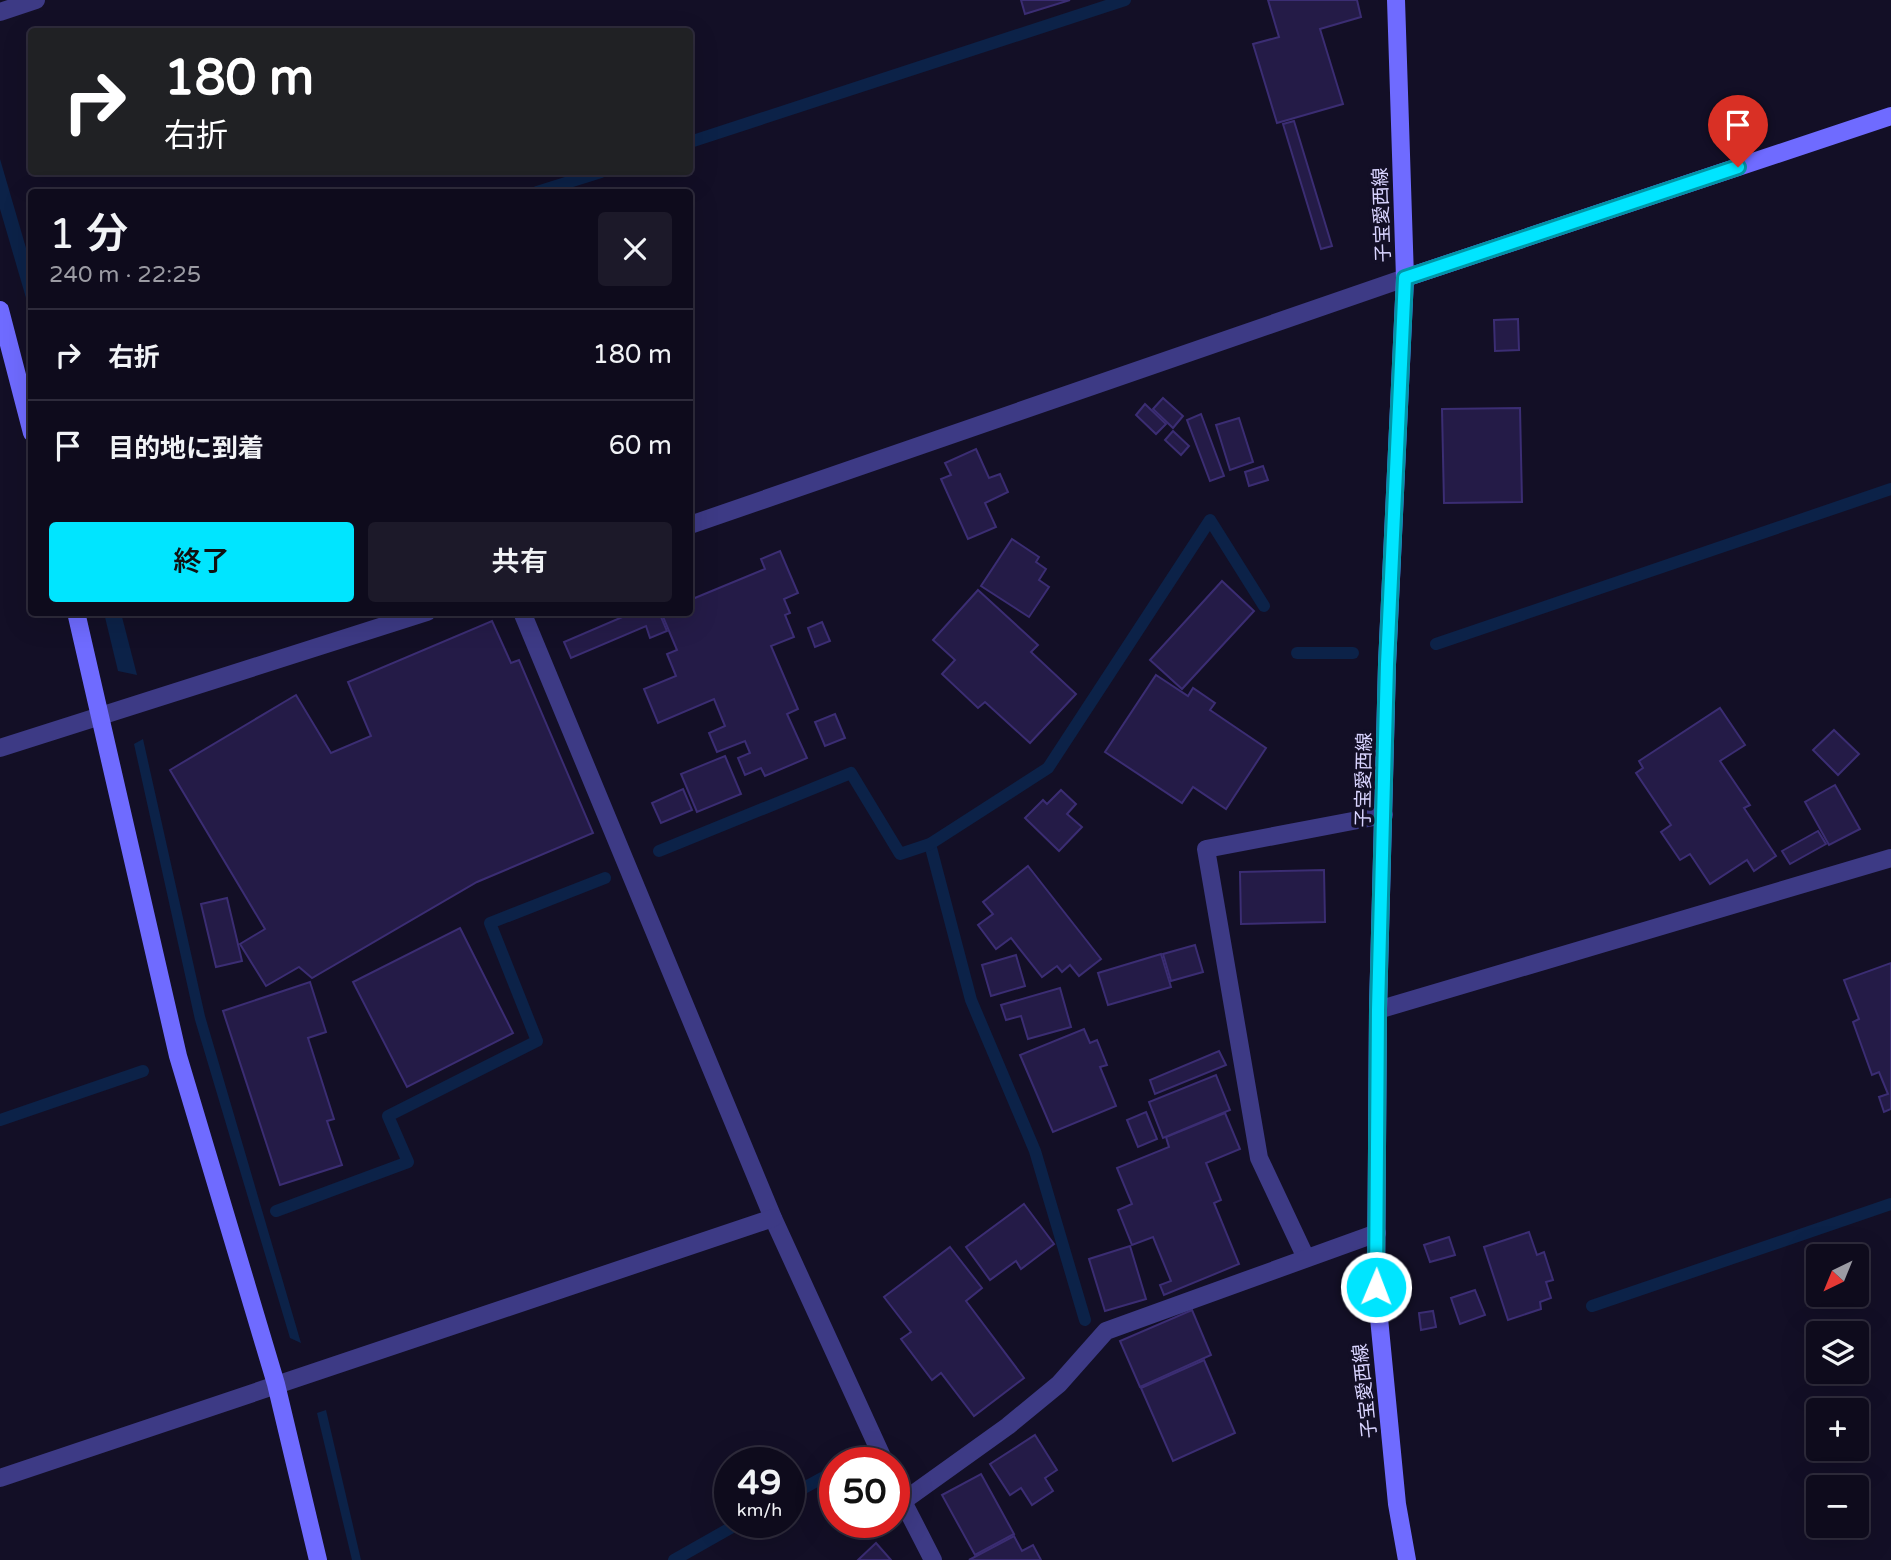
<!DOCTYPE html>
<html lang="ja">
<head>
<meta charset="utf-8">
<style>
	body { margin:0; font-family:"Varela Round","Noto Sans JP",sans-serif; background:#1c1929; color:#f1f3f6; height:100vh; display:flex; flex-direction:column; font-size:26px; white-space:nowrap }
	* { box-sizing:border-box; margin:0 }
	p { font-size:23px; color:#9b9ba3 }
	.icon { flex:none; width:38px; height:38px; fill:none; stroke:currentColor; stroke-width:2; stroke-linecap:round; stroke-linejoin:round }
	.map { position:relative; flex:1; overflow:hidden }
	.drawer { position:absolute; left:28px; top:189px; width:665px; height:427px; display:flex; flex-direction:column; background:#0e0b1c; border-radius:7px; box-shadow:0 7px 28px #0002,0 0 0 2px #2e2b3b }
	.drawer>* { flex:none }
	.top-card { position:absolute; left:28px; top:28px; width:665px; height:147px; border-radius:7px; box-shadow:0 7px 28px #0002,0 0 0 2px #2e2b3b; background:#202124; color:#fff; overflow:hidden }
	.needle { width:46px; rotate:223deg }
	.buttons { position:absolute; left:1806px; top:1244px; display:grid; gap:14px }
	.buttons a { display:grid; place-items:center; width:63px; height:63px; border-radius:7px; background:#0e0b1c; box-shadow:0 7px 28px #0002,0 0 0 2px #2e2b3b; font-size:35px }
	.speed { position:absolute; left:714px; top:1447px; display:flex; gap:14px; font-size:35px; font-weight:700; text-align:center }
	.speed>* { display:grid; place-content:center; width:91px; height:91px; border-radius:50%; background:#0e0b1c; box-shadow:0 7px 28px #0002,0 0 0 2px #2e2b3b; line-height:1 }
	.speed small { font-size:18px; font-weight:400 }
	.speed .limit { border:10px solid #d22; background:#fff; color:#111 }
	.pin { position:absolute; display:grid; place-items:center; width:60px; height:60px; color:#fff; margin:-72px -30px; border-radius:50% 50% 50% 0; rotate:-45deg; box-shadow:0 0 7px #0007 }
	.pin .icon { rotate:45deg }
	.me { position:absolute; width:77px; margin:-38px; rotate:1deg; stroke-linejoin:round; filter:drop-shadow(0 0 5px #0008) }
	.turn { display:flex; align-items:center; gap:24px; height:147px; padding:0 21px; font-size:32px }
	.turn .icon { width:91px; height:91px; stroke-width:2.5 }
	.turn b { display:block; font-size:49px; line-height:60px }
	.round { display:grid; place-items:center; flex:none; width:74px; height:74px; border-radius:7px; background:#1c1929 }
	.overview { display:flex; align-items:center; justify-content:space-between; height:119px; padding:0 21px }
	h1 { font-size:42px; font-weight:600; line-height:52px }
	.cta { display:flex; gap:14px; margin-top:auto; padding:14px 21px }
	.cta a { flex:1; height:80px; border-radius:7px; background:#00e5ff; color:#111; font-size:28px; font-weight:600; line-height:80px; text-align:center }
	.cta a+a { background:#1c1929; color:#f1f3f6 }
	ul { padding:0; list-style:none }
	li { display:flex; align-items:center; gap:21px; height:91px; padding:0 21px; border-top:2px solid #2e2b3b }
	li div { flex:1 }
	li b { display:block; font-size:26px }
	li em { font-style:normal }
	.map>svg:first-child { display:block }
</style>
</head>
<body>
<div class="map">
<svg width="1891" height="1560" viewBox="0 0 1891 1560">
	<rect width="100%" height="100%" fill="#130f26"/>
	<g fill="#0c2248">
		<path d="M0,159L31,265V315L0,209Z"/>
		<path d="M104,613H121L137,675L118,671Z"/>
		<path d="M143,739L205,1016L301,1343L290,1338L195,1020L134,744Z"/>
		<path d="M326,1410L361,1560H352L317,1413Z"/>
	</g>
	<g fill="none" stroke-linecap="round" stroke-linejoin="round">
		<g stroke="#0c2248" stroke-width="12">
			<path d="M690,142L1125,0"/>
			<path d="M537,192L601,172"/>
			<path d="M1436,644L1891,489"/>
			<path d="M1297,653H1353"/>
			<path d="M930,844L971,1000L1035,1151L1085,1320"/>
			<path d="M659,851L851,773L900,854L930,844L1048,768L1210,520L1264,606"/>
			<path d="M0,1120L143,1071"/>
			<path d="M276,1211L408,1162L388,1116L537,1041L490,923L605,878"/>
			<path d="M1592,1306L1891,1204"/>
			<path d="M848,1463L851,1461"/>
			<path d="M789,1496L835,1471"/>
			<path d="M674,1560L741,1522"/>
		</g>
	</g>
	<g fill="#241b47" stroke="#3b2d73" stroke-width="2">
		<path d="M1021,0H1070L1025,14Z"/>
		<path d="M1268,0H1357L1361,17L1320,29L1343,104L1277,123L1253,44L1279,37Z"/>
		<path d="M1294,121L1332,246L1321,249L1283,124Z"/>
		<path d="M1518,319L1519,350L1495,351L1494,320Z"/>
		<path d="M1163,398L1183,416L1173,428L1153,409Z"/>
		<path d="M1145,404L1166,424L1156,434L1136,415Z"/>
		<path d="M1520,408L1522,502L1444,503L1442,409Z"/>
		<path d="M1201,414L1224,476L1210,481L1187,420Z"/>
		<path d="M1239,418L1253,462L1230,470L1216,425Z"/>
		<path d="M1173,431L1189,446L1181,455L1165,440Z"/>
		<path d="M976,449L989,478L1000,474L1008,492L985,503L996,527L968,539L941,479L951,475L945,463Z"/>
		<path d="M1263,466L1268,480L1249,486L1245,472Z"/>
		<path d="M1012,539L1039,557L1036,562L1046,569L1039,580L1049,587L1029,617L981,586Z"/>
		<path d="M780,551L798,593L784,599L790,613L785,615L794,637L771,646L798,709L787,714L807,758L765,776L761,768L745,775L738,758L750,753L745,741L717,752L709,733L725,726L714,699L658,723L644,689L676,676L667,654L677,650L661,612H690V600L765,569L761,559Z"/>
		<path d="M1222,581L1254,611L1182,689L1150,660Z"/>
		<path d="M978,590L1038,645L1031,652L1076,694L1030,743L985,702L978,708L942,674L955,660L933,640Z"/>
		<path d="M634,612H659L667,631L650,638L646,626L571,658L564,642Z"/>
		<path d="M492,621L511,663L519,660L593,833L477,882L312,978L299,967L266,986L240,944L265,929L170,770L296,695L331,753L371,736L348,682Z"/>
		<path d="M822,622L830,641L815,647L808,628Z"/>
		<path d="M1156,675L1188,696L1193,688L1215,703L1210,710L1266,748L1226,809L1193,787L1182,803L1105,752Z"/>
		<path d="M1720,708L1745,745L1720,761L1750,805L1744,808L1776,856L1754,871L1747,860L1710,884L1690,854L1680,860L1661,832L1671,825L1636,773L1643,768L1639,761Z"/>
		<path d="M835,714L845,738L825,746L815,722Z"/>
		<path d="M1834,730L1859,754L1838,775L1813,750Z"/>
		<path d="M725,756L741,794L697,812L681,774Z"/>
		<path d="M1835,785L1860,829L1829,845L1805,802Z"/>
		<path d="M683,789L692,810L661,823L652,803Z"/>
		<path d="M1061,790L1076,804L1067,814L1082,827L1059,851L1025,818L1043,800L1047,804Z"/>
		<path d="M1818,831L1826,844L1790,864L1782,851Z"/>
		<path d="M1028,866L1101,959L1079,976L1070,965L1062,972L1057,966L1042,977L1011,938L996,949L978,925L993,914L983,902Z"/>
		<path d="M1324,870L1325,922L1241,924L1240,872Z"/>
		<path d="M227,898L242,961L216,967L201,904Z"/>
		<path d="M460,928L513,1033L407,1087L353,982Z"/>
		<path d="M1195,945L1203,972L1171,981L1163,954Z"/>
		<path d="M1161,954L1171,987L1108,1005L1098,973Z"/>
		<path d="M1016,955L1025,986L991,996L982,965Z"/>
		<path d="M1891,963V1109L1884,1112L1879,1097L1888,1094L1879,1072L1872,1075L1853,1022L1859,1019L1844,980Z"/>
		<path d="M310,982L326,1032L308,1038L334,1119L327,1121L342,1165L280,1185L223,1011Z"/>
		<path d="M1060,988L1071,1027L1028,1039L1021,1016L1006,1020L1001,1005Z"/>
		<path d="M1084,1029L1090,1043L1097,1040L1107,1065L1100,1067L1116,1106L1053,1132L1020,1055Z"/>
		<path d="M1219,1051L1226,1065L1155,1094L1150,1080Z"/>
		<path d="M1216,1075L1230,1110L1163,1138L1149,1102Z"/>
		<path d="M1146,1112L1157,1139L1138,1147L1127,1120Z"/>
		<path d="M1225,1113L1240,1149L1206,1163L1221,1200L1214,1203L1239,1264L1164,1295L1160,1285L1171,1281L1153,1237L1132,1245L1118,1210L1132,1204L1117,1168L1169,1147L1166,1137Z"/>
		<path d="M1024,1204L1054,1244L1021,1269L1016,1261L990,1280L966,1247Z"/>
		<path d="M1529,1232L1537,1255L1544,1252L1553,1280L1546,1282L1551,1298L1540,1302L1541,1309L1508,1320L1484,1247Z"/>
		<path d="M1449,1237L1455,1255L1430,1262L1424,1245Z"/>
		<path d="M1130,1246L1146,1299L1105,1311L1089,1259Z"/>
		<path d="M950,1247L982,1288L966,1301L1024,1378L974,1416L941,1373L932,1380L901,1339L911,1332L884,1297Z"/>
		<path d="M1475,1290L1485,1315L1460,1324L1451,1298Z"/>
		<path d="M1192,1310L1211,1355L1140,1387L1120,1341Z"/>
		<path d="M1433,1311L1436,1327L1421,1330L1419,1313Z"/>
		<path d="M1204,1360L1235,1433L1173,1461L1141,1388Z"/>
		<path d="M1035,1435L1057,1470L1045,1478L1053,1491L1032,1505L1021,1488L1010,1495L990,1464Z"/>
		<path d="M981,1474L1014,1534L975,1555L942,1495Z"/>
		<path d="M1014,1536L1022,1551L1033,1545L1041,1560H969Z"/>
		<path d="M876,1543L891,1560H858Z"/>
	</g>
	<g fill="none" stroke-linecap="round" stroke-linejoin="round">
		<g stroke="#3d3a85" stroke-width="18">
			<path d="M0,12L36,0"/>
			<path d="M690,525L1405,278"/>
			<path d="M522,612L773,1218L885,1463"/>
			<path d="M0,748L427,612"/>
			<path d="M1378,1010L1891,858"/>
			<path d="M1306,1258L1259,1158L1206,849L1384,815"/>
			<path d="M0,1478L773,1218"/>
			<path d="M894,1484L933,1560"/>
			<path d="M902,1502L1008,1426L1059,1384L1106,1331L1377,1233"/>
		</g>
		<g stroke="#6f6bff" stroke-width="18">
			<path d="M1396,0L1405,278L1387,665L1378,1010L1376,1287L1397,1504L1407,1560"/>
			<path d="M1405,278L1891,116"/>
			<path d="M0,310L32,433"/>
			<path d="M76,612L178,1056L276,1384L318,1560"/>
		</g>
	</g>
	<g fill="none" stroke-linecap="round" stroke-linejoin="round">
		<defs>
			<path id="route" d="M1376,1287L1378,1010L1387,664L1405,278L1738,167"/>
		</defs>
		<use href="#route" stroke="#0095a6" stroke-width="18"/>
		<use href="#route" stroke="#00e5ff" stroke-width="12"/>
	</g>
	<g text-anchor="middle" dominant-baseline="central" stroke-width="7" stroke-linejoin="round" paint-order="stroke">
		<g font-size="19" fill="#d9d4ff" stroke="#130f26">
			<text transform="translate(1382 215) rotate(-92)">子宝愛西線</text>
			<text transform="translate(1364 780) rotate(-89)">子宝愛西線</text>
			<text transform="translate(1365 1391) rotate(-96)">子宝愛西線</text>
		</g>
	</g>
</svg>
<div class="buttons">
<a><svg class="needle" viewBox="-14 -14 28 28"><path d="M0-13l5 13h-10z" fill="#e53935"/><path d="M0 13l5-13h-10z" fill="#9b9ba3"/></svg></a>
<a><svg class="icon" aria-label="layers" viewBox="0 0 24 24"><path d="M12 4l9 5-9 5-9-5zM3 14l9 5 9-5"/></svg></a>
<a>+</a>
<a>−</a>
</div>
<div class="speed"><div>49<small>km/h</small></div><div class="limit">50</div></div>
<div class="pin" style="left:1738px;top:167px;background:#d93025"><svg class="icon" aria-label="arrive" viewBox="0 0 24 24"><path d="M6 21V4h12l-3 4 3 4H6"/></svg></div>
<svg class="me" style="left:1376px;top:1287px" viewBox="-20 -20 40 40"><circle r="17" fill="#00e5ff" stroke="#fff" stroke-width="3"/><path d="M0-11L8 9 0 5-8 9z" fill="#fff"/></svg>
<div class="top-card">
<div class="turn"><svg class="icon" aria-label="right" viewBox="0 0 24 24"><path d="M7 20v-9h11M14 6l5 5-5 5"/></svg><div><b>180 m</b>右折</div></div>
</div>
<section class="drawer">
<div class="overview"><div><h1>1 分</h1><p>240 m · 22:25</p></div><a class="round"><svg class="icon" aria-label="close" viewBox="0 0 24 24"><path d="M6 6l12 12M18 6L6 18"/></svg></a></div>
<ul>
<li><svg class="icon" aria-label="right" viewBox="0 0 24 24"><path d="M7 20v-9h11M14 6l5 5-5 5"/></svg><div><b>右折</b></div><em>180 m</em></li>
<li><svg class="icon" aria-label="arrive" viewBox="0 0 24 24"><path d="M6 21V4h12l-3 4 3 4H6"/></svg><div><b>目的地に到着</b></div><em>60 m</em></li>
</ul>
<div class="cta"><a>終了</a><a>共有</a></div>
</section>
</div>
</body>
</html>
